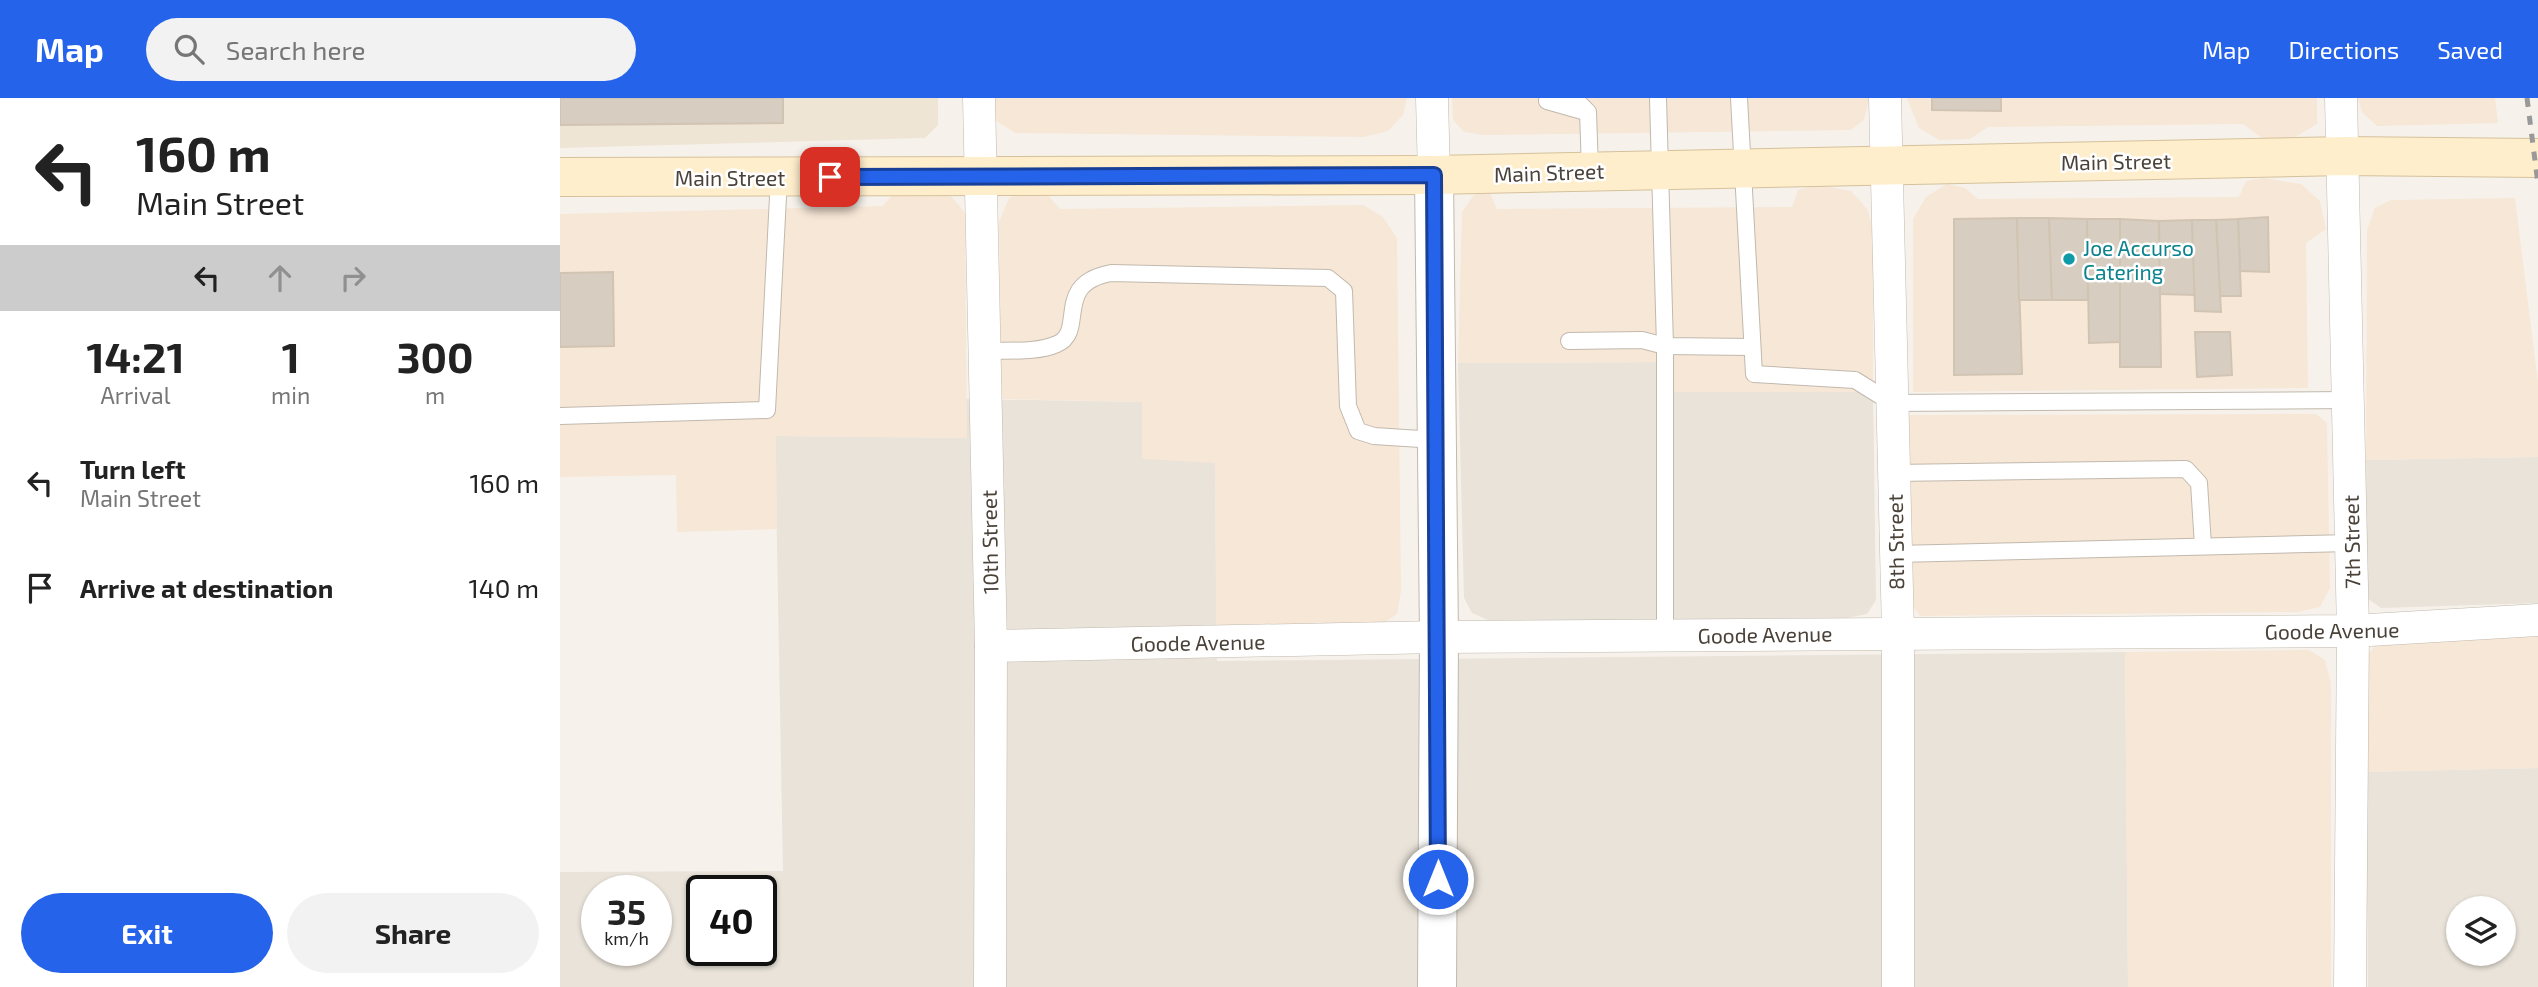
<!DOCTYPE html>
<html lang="en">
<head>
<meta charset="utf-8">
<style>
	body { margin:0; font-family:"Exo 2",sans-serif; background:#f2f2f2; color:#222; height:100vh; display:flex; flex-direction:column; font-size:26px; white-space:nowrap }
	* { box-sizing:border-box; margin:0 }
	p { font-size:23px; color:#767676 }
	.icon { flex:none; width:38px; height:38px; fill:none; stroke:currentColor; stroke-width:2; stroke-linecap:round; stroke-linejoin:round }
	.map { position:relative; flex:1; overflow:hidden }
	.details { display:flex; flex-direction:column; background:#fff; width:560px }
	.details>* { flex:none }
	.guide { background:#fff; color:#222; overflow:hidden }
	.buttons { position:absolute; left:1886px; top:798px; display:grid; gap:14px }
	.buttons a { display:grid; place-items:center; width:70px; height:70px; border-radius:50%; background:#fff; box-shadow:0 2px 5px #0004; font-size:35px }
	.speed { position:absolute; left:21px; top:777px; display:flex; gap:14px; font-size:35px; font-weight:700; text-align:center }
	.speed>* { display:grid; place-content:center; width:91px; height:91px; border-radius:50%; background:#fff; box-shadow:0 2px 5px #0004; line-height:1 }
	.speed small { font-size:18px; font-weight:400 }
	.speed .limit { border:4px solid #111; border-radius:10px; background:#fff; color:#111 }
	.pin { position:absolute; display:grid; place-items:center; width:60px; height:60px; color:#fff; margin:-30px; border-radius:14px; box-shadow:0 4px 10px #0006 }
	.me { position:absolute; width:77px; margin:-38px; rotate:0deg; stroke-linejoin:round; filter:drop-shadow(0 0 5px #0008) }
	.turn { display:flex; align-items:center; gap:24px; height:147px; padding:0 21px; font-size:32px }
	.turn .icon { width:91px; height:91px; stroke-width:2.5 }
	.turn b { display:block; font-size:49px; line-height:60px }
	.lanes { display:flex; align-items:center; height:66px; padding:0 21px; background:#0003; justify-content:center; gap:35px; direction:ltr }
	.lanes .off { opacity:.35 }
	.eta { display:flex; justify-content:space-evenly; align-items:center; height:119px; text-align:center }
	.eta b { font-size:42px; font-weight:700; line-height:49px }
	.button { display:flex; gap:14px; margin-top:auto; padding:14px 21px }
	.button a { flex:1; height:80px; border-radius:42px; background:#2563eb; color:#fff; font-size:28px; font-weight:700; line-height:80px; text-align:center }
	.button a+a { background:#f2f2f2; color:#222 }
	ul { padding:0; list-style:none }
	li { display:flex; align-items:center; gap:21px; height:105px; padding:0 21px }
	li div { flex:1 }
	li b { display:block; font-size:26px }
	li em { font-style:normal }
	header { display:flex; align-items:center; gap:42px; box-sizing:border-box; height:98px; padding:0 35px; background:#2563eb; color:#fff }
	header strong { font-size:33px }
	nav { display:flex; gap:38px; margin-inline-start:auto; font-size:24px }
	.search { width:490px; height:63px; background:#f2f2f2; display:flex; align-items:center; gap:18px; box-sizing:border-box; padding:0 24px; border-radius:38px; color:#767676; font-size:26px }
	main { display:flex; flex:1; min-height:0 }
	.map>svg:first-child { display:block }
</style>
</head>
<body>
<header>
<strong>Map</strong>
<div class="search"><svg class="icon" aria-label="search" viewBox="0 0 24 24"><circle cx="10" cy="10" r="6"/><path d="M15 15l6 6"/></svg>Search here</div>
<nav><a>Map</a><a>Directions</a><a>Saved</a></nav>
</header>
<main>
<section class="details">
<div class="guide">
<div class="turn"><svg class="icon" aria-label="left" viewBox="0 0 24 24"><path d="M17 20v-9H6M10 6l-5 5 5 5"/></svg><div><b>160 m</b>Main Street</div></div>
<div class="lanes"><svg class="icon" aria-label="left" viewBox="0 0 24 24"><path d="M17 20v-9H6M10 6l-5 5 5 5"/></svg><svg class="icon off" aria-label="ahead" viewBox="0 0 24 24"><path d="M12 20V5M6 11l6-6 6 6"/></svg><svg class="icon off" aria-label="right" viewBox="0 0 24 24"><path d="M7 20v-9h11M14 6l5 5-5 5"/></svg></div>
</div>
<div class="eta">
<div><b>14:21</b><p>Arrival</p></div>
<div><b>1</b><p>min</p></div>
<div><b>300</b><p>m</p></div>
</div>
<ul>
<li><svg class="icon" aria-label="left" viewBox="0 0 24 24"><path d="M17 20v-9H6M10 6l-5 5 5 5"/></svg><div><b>Turn left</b><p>Main Street</p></div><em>160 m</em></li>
<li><svg class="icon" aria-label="arrive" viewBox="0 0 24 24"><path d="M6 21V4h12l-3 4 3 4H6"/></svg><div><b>Arrive at destination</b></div><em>140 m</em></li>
</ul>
<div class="button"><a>Exit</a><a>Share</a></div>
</section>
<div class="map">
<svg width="1978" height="889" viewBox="0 0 1978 889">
	<rect width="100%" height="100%" fill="#f6f2eb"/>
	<g fill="#e9e3d9" fill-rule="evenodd">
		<path d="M1110,264L1313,294L1316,502L1307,516L1286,520L930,523L912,515L904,500L898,265Z"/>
		<path d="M406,301L582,304L655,365L657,563L1565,554L1568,889H0V774L223,773L215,338L407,340ZM37,793H96V852H37ZM142,793H201V852H142Z"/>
		<path d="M1978,359V505L1821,510L1807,500L1806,362Z"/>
		<path d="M1978,670V889H1808L1806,674ZM1899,810H1944V856H1899Z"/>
	</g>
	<g fill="#f7e7d7">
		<path d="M432,0H847L843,17L828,33L804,39L455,35L435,22Z"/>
		<path d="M892,0H1309V1L1304,22L1291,32L924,37L904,34L893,22Z"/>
		<path d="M1347,0H1757V26L1730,42H1705L1683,26L1428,29L1410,41L1379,42L1359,30Z"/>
		<path d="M1798,0H1935L1938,25L1817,28L1802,14Z"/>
		<path d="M1703,80L1741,86L1760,103L1766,131L1746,145L1748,290L1353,294V121L1366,99L1387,86L1405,90L1418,101L1679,99L1686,83Z"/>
		<path d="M1258,87L1291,93L1308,112L1313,135V294H1110L1109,264L898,265L902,114L914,97L928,91L937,111L1232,109L1238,92Z"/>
		<path d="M467,92L486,95L500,111L803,107L823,119L837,140L841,493L837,516L824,525L656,528L655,365L582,361V304L441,301L439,124L449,100Z"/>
		<path d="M370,93L392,99L405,115L407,340L216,338L217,431L117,434L116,377L0,379V116L323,108L335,94Z"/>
		<path d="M1955,100L1978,285V359L1806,362L1807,132L1815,110L1831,102Z"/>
		<path d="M1756,316L1767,325L1770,490L1760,509L1737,514L1360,518L1348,502L1347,317Z"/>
		<path d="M1978,538V670L1806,674L1807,559L1818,543Z"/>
		<path d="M1749,552L1765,562L1771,585V889H1568L1565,554Z"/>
	</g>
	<path fill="#eee5d5" d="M0,0H378V27L365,40L0,50Z"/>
	<g fill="#d7cdc0" stroke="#d2c4b3" stroke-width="2">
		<path d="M0,0H223V25L0,27Z"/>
		<path d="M1372,0H1441V13L1372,12Z"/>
		<path d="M1708,119L1709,174L1680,173L1678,121Z"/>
		<path d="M1457,120L1462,276L1394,277V121Z"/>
		<path d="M1457,120H1489L1492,202H1459Z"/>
		<path d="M1489,120L1527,121L1528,202H1492Z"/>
		<path d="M1527,121H1560V244L1529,245Z"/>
		<path d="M1560,121L1599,123L1601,269H1560Z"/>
		<path d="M1678,121L1681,198H1660L1656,122Z"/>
		<path d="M1632,122L1635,197L1600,196L1599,123Z"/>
		<path d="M1632,122H1656L1661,214L1635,213Z"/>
		<path d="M53,174L54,248L0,249V175Z"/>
		<path d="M1635,234H1670L1672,277L1637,279Z"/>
	</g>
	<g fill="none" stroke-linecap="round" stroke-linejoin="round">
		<defs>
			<g id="service">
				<path d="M1014,0L1028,14L1030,72"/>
				<path d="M1098,0L1105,248V538"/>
				<path d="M1179,0L1194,276L1295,282L1332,305L1788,302"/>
				<path d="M987,3L1026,14"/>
				<path d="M1009,243L1082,242L1105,248L1191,249"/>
				<path d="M426,253C448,252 477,255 497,246C527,233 492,186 551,175L768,180L784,193L788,308L798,333L814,338L876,342"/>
				<path d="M0,318L207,312L219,79"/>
				<path d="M1334,375L1626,371L1639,385L1643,448"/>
				<path d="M1336,456L1791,445"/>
			</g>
			<g id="minor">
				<path d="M419,0L431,548L430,889"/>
				<path d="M872,0L874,77"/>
				<path d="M1325,0L1338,534V889"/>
				<path d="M1781,0L1793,533L1790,889"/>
				<path d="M431,548L879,539L1793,533L1978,522"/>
			</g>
			<path id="tertiary" d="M874,77L879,539L877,889"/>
			<path id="secondary" d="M0,79L874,77L1783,58L1978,60"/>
		</defs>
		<use href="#service" stroke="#c1b9ad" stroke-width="18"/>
		<use href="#minor" stroke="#c1b9ad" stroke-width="33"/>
		<use href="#tertiary" stroke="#c1b9ad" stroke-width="40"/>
		<use href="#secondary" stroke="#d5c19b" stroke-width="40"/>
		<use href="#service" stroke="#fff" stroke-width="16"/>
		<use href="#minor" stroke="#fff" stroke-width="32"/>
		<use href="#tertiary" stroke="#fff" stroke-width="38"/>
		<use href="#secondary" stroke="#fec" stroke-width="38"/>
		<path stroke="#999" stroke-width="5" stroke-dasharray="9 9" stroke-linecap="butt" d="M1967,0L1978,86"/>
	</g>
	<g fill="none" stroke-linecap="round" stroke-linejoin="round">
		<defs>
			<path id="route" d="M270,79L874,77L878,781"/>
		</defs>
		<use href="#route" stroke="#184099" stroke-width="18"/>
		<use href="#route" stroke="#2563eb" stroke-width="12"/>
	</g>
	<circle fill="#0f9aa8" stroke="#fff" stroke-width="2.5" cx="1509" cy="161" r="7"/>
	<g text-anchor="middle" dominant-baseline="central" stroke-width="5" stroke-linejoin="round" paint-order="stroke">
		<g font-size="21" fill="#4a4239" stroke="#fff">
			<text transform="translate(1556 63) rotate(-1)">Main Street</text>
			<text transform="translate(989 74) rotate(-2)">Main Street</text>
			<text x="170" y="79">Main Street</text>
			<text transform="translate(429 444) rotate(-91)">10th Street</text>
			<text transform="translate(1335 444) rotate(-91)">8th Street</text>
			<text transform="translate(1791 444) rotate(-91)">7th Street</text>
			<text transform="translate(1772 532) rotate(-1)">Goode Avenue</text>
			<text transform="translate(1205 536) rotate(-1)">Goode Avenue</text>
			<text transform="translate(638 544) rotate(-1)">Goode Avenue</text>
		</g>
		<g font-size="21" fill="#0d838f" stroke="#fff" text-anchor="start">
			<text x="1523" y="149">Joe Accurso<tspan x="1523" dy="24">Catering</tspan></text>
		</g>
	</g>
</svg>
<div class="buttons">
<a><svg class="icon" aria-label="layers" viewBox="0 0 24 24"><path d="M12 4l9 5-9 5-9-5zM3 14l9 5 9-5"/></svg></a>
</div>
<div class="speed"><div>35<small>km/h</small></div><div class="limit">40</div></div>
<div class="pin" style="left:270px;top:79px;background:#d93025"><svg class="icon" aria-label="arrive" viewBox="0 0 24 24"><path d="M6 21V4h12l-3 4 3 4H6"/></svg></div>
<svg class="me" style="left:878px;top:781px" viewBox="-20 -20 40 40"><circle r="17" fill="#2563eb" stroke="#fff" stroke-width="3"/><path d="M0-11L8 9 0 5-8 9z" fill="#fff"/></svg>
</div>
</main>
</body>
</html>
